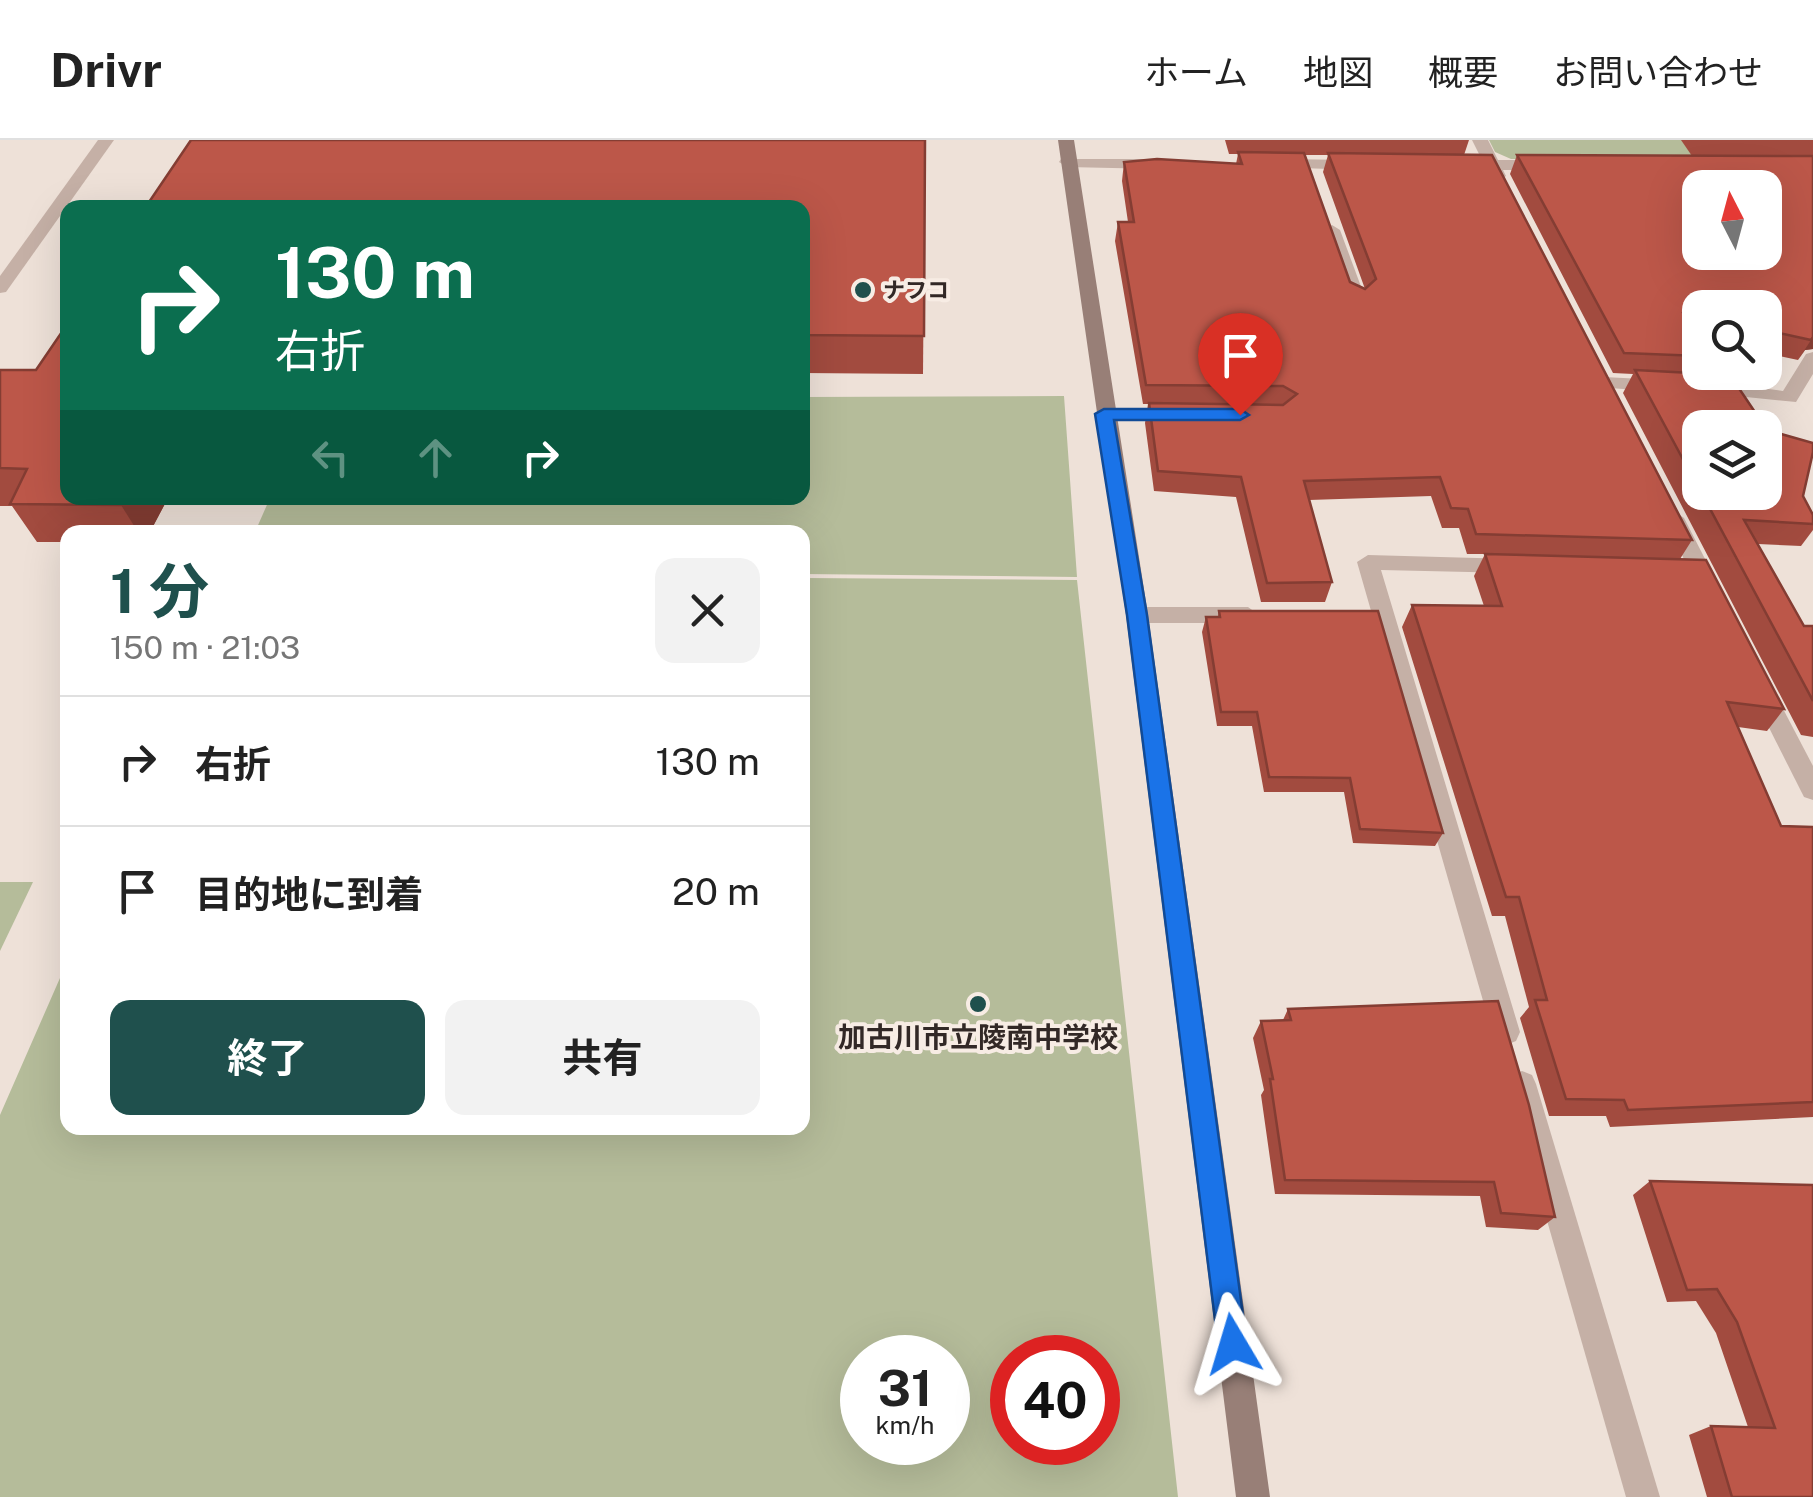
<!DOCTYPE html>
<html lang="ja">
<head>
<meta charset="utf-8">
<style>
	body { margin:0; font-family:"Public Sans","Noto Sans JP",sans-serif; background:#f2f2f2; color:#222; height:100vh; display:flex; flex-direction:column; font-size:38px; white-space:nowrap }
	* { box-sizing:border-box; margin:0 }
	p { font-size:32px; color:#767676 }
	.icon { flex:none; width:55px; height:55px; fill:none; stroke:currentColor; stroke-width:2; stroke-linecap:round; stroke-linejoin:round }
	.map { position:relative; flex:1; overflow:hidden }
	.panel { position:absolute; left:60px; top:385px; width:750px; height:610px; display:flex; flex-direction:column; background:#fff; border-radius:20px; box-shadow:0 10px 40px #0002 }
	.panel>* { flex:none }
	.hud { position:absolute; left:60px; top:60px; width:750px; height:305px; border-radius:20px; box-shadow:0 10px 40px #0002; background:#0b6e4f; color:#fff; overflow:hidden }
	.needle { width:65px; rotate:354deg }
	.controls { position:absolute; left:1682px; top:30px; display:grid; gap:20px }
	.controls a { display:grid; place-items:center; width:100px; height:100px; border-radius:20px; background:#fff; box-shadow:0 10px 40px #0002; font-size:50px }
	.speed { position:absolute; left:840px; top:1195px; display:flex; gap:20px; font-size:50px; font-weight:700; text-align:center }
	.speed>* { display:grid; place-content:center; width:130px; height:130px; border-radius:50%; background:#fff; box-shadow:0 10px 40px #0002; line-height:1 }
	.speed small { font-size:25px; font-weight:400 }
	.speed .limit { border:15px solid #d22; background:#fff; color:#111 }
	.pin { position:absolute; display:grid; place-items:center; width:85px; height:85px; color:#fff; margin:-102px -42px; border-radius:50% 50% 50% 0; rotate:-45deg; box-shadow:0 0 10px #0007 }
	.pin .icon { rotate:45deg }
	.me { position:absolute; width:110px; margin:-55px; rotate:353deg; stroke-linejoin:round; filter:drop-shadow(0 0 8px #0008) }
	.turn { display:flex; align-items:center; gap:35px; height:210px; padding:0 50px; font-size:45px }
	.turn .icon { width:130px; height:130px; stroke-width:2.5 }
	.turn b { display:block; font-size:70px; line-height:85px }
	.lanes { display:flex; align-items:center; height:95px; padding:0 50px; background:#0003; justify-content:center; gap:50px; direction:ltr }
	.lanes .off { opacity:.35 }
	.round { display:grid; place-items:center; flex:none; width:105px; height:105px; border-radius:20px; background:#f2f2f2 }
	.head { display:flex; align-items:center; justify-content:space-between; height:170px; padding:0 50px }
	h1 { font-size:60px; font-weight:700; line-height:75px; color:#1f504d }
	.action { display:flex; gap:20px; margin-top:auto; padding:20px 50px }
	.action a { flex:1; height:115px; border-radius:20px; background:#1f504d; color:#fff; font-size:40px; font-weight:700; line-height:115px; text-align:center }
	.action a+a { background:#f2f2f2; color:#222 }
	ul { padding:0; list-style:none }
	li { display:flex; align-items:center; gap:30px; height:130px; padding:0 50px; border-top:2px solid #e0e0e0 }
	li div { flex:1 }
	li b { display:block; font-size:38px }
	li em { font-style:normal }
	header { display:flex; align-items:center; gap:60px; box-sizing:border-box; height:140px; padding:0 50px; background:#fff; border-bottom:2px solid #e0e0e0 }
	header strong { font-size:48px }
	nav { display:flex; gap:55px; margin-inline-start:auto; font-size:35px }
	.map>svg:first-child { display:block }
</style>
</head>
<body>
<header>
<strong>Drivr</strong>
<nav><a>ホーム</a><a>地図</a><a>概要</a><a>お問い合わせ</a></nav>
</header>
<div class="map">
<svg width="1813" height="1357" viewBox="0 0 1813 1357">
	<rect width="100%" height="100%" fill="#eee1d8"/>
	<g fill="#b5bc9a" fill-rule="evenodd">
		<path d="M1489,0H1682L1696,20L1511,19L1495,12Z"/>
		<path d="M1064,256L1077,437L803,434L802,392H255L270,358H802L803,257Z"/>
		<path d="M803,438L1077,440L1178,1357H0V975L67,822L68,988H802ZM862,1218H948V1302H862ZM1012,1218H1098V1302H1012Z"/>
		<path d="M0,742H33L0,811Z"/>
	</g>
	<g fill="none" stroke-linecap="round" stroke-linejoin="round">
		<g fill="#c5b0a6" fill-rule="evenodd">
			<path d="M98,0H114L6,152L0,153V136Z"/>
			<path d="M1472,0H1488L1498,20H1548L1556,25L1548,30H1503L1506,36L1498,41L1487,30L1457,28V22L1482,20Z"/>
			<path d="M1061,19H1158L1166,24L1158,29L1067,27L1059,22Z"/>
			<path d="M1278,19L1358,20L1366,25L1358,30L1272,27L1270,24Z"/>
			<path d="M1332,85L1340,90L1366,160L1363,164L1357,165L1348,160L1324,90Z"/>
			<path d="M1813,212V234L1796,262L1707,253L1698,247L1707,241L1783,251L1806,214Z"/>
			<path d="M1604,237L1662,240L1671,246L1662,252L1597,247V239Z"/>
			<path d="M1104,268L1179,269L1189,275L1179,281L1097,278L1094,274Z"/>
			<path d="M1674,371L1684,378L1721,450L1718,455H1702L1699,450L1664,378Z"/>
			<path d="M1368,415L1513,419L1524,426L1513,433L1381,430L1520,892L1516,901L1506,905L1496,901L1492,892L1357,422Z"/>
			<path d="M1137,467H1248L1259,475L1248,483H1137L1126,475Z"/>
			<path d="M1763,543L1771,546L1813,626V660L1804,657L1751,552Z"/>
			<path d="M1522,931L1532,935L1536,944L1660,1357H1626L1508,944L1512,935Z"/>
		</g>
		<path fill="#987f77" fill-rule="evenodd" d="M1058,0H1074L1148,475L1270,1357H1236L1126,475Z"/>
	</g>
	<g fill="#a24b3f" fill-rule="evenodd">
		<path d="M925,0L923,234L802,233V68Z"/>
		<path d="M1225,0H1469L1464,15L1692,400L1680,419L1784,569L1767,591L1738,587L1781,686L1813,687V977L1610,987L1606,976H1549L1520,878L1529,867L1505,776H1492L1402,487L1412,465L1484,466L1474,436L1485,414H1467L1459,388H1442L1431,356L1309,360L1332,442L1325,462H1261L1236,357L1154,351L1145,283L1148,264H1143L1115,101L1118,82H1128L1122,41L1124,22L1236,24L1238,14H1229ZM1305,15H1328L1323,32L1365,149L1350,142Z"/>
		<path d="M1681,0H1813V209L1805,210L1798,220L1765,213V168H1700V232H1705L1704,234L1803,356L1813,375V390L1801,406L1758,404L1804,486H1813V597L1801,595L1623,253L1633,234L1613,233L1510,34L1517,15L1692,16Z"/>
		<path d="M0,230L68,358H168L150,392H68V402H37L12,366H0Z"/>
		<path d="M1219,471L1443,693L1435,706L1353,703L1344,652H1264L1252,586H1217L1202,492L1206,477H1218Z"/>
		<path d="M1288,869L1555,1077L1538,1090L1486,1087L1480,1056L1275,1054L1261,955L1264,950L1253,898L1261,881L1283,880Z"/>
		<path d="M1650,1041L1813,1045V1357H1707L1689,1295L1711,1286L1748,1287L1716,1193L1696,1161L1667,1162L1633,1055Z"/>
	</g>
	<g fill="#843d33">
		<path d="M1813,197V209L1805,210L1798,220Z"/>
		<path d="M125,358H168L150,392H138L121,365Z"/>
	</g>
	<g fill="#bc5749" stroke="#843d33" stroke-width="2.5" fill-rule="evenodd">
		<path d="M191,0H925L924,196L802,195V68H145Z"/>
		<path d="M1238,12L1304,13L1350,142L1365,149L1376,139L1328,13L1492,15L1692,400L1476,394L1468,369L1451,368L1440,337L1304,341L1332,442L1267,443L1241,337L1158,331L1149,263L1283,265L1297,254L1283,246L1146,245L1118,82H1134L1124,22L1157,19L1242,24Z"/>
		<path d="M1517,15L1813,16V197L1811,200L1765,190V168H1700V177L1684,174L1700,197V216L1624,213ZM1700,48H1765V112H1700Z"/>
		<path d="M68,183V358H125L121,365L10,364L27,329L0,328V230H36Z"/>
		<path d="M1635,230L1730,235L1767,290L1813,303V312L1803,356L1813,375V384L1744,380L1804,486H1813V561L1701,352H1765V288H1700V351Z"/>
		<path d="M1485,414L1706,420L1784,569L1727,562L1781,686L1813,687V962L1628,970L1624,960L1566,959L1535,860H1547L1519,757H1506L1412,465L1502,466Z"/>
		<path d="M1219,471H1378L1443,693L1360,689L1350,638L1269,637L1257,572H1221L1206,477H1220Z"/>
		<path d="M1498,861L1529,965L1555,1077L1501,1073L1494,1042L1285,1040L1270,939H1273L1261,881L1291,880L1288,869Z"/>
		<path d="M1650,1041L1813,1045V1357H1732L1711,1286L1775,1288L1737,1182L1717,1149L1687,1150Z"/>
	</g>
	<path fill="#1a73e8" stroke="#114b97" stroke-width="2.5" d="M1104,269H1240L1249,275L1240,280H1114L1147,475L1247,1204L1243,1214L1233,1218L1222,1214L1218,1204L1127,475L1095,274Z"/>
	<g fill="#1f504d" stroke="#f7ece4" stroke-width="4">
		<circle cx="863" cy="150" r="10"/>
		<circle cx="978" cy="864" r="10"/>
	</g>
	<g text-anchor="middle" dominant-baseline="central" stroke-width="8" stroke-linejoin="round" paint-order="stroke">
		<g font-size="22" font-weight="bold" fill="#322826" stroke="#f7ece4" text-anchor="start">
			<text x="883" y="150">ナフコ</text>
		</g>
		<g font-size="28" font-weight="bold" fill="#322826" stroke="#f7ece4">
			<text x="978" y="896">加古川市立陵南中学校</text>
		</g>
	</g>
</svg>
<div class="controls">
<a><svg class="needle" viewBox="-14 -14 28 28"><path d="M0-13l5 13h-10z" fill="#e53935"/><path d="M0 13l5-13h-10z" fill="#767676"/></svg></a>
<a><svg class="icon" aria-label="search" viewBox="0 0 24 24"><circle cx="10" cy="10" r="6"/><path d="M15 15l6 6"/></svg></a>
<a><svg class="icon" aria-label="layers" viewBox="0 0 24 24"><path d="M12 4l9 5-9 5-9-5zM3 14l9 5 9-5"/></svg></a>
</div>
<div class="speed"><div>31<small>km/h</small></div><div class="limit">40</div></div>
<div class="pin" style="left:1240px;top:275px;background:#d93025"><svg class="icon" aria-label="arrive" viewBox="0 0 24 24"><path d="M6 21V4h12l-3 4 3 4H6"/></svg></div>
<svg class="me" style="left:1233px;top:1204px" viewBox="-20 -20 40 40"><path d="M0-17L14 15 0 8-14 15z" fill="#1a73e8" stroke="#fff" stroke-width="4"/></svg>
<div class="hud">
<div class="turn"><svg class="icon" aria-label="right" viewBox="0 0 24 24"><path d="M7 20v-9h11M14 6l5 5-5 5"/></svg><div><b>130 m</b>右折</div></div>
<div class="lanes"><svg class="icon off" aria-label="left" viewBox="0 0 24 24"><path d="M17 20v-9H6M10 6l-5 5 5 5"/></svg><svg class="icon off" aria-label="ahead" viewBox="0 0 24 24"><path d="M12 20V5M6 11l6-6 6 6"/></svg><svg class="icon" aria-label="right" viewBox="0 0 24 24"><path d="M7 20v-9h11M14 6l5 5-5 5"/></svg></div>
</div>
<section class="panel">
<div class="head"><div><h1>1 分</h1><p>150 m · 21:03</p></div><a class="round"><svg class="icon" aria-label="close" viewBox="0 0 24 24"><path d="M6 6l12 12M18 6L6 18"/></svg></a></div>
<ul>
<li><svg class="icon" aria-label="right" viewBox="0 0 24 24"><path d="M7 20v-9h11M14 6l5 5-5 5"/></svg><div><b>右折</b></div><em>130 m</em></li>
<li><svg class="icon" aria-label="arrive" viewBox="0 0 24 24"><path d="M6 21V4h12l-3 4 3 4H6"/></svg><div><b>目的地に到着</b></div><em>20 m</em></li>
</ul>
<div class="action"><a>終了</a><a>共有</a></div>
</section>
</div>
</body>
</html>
